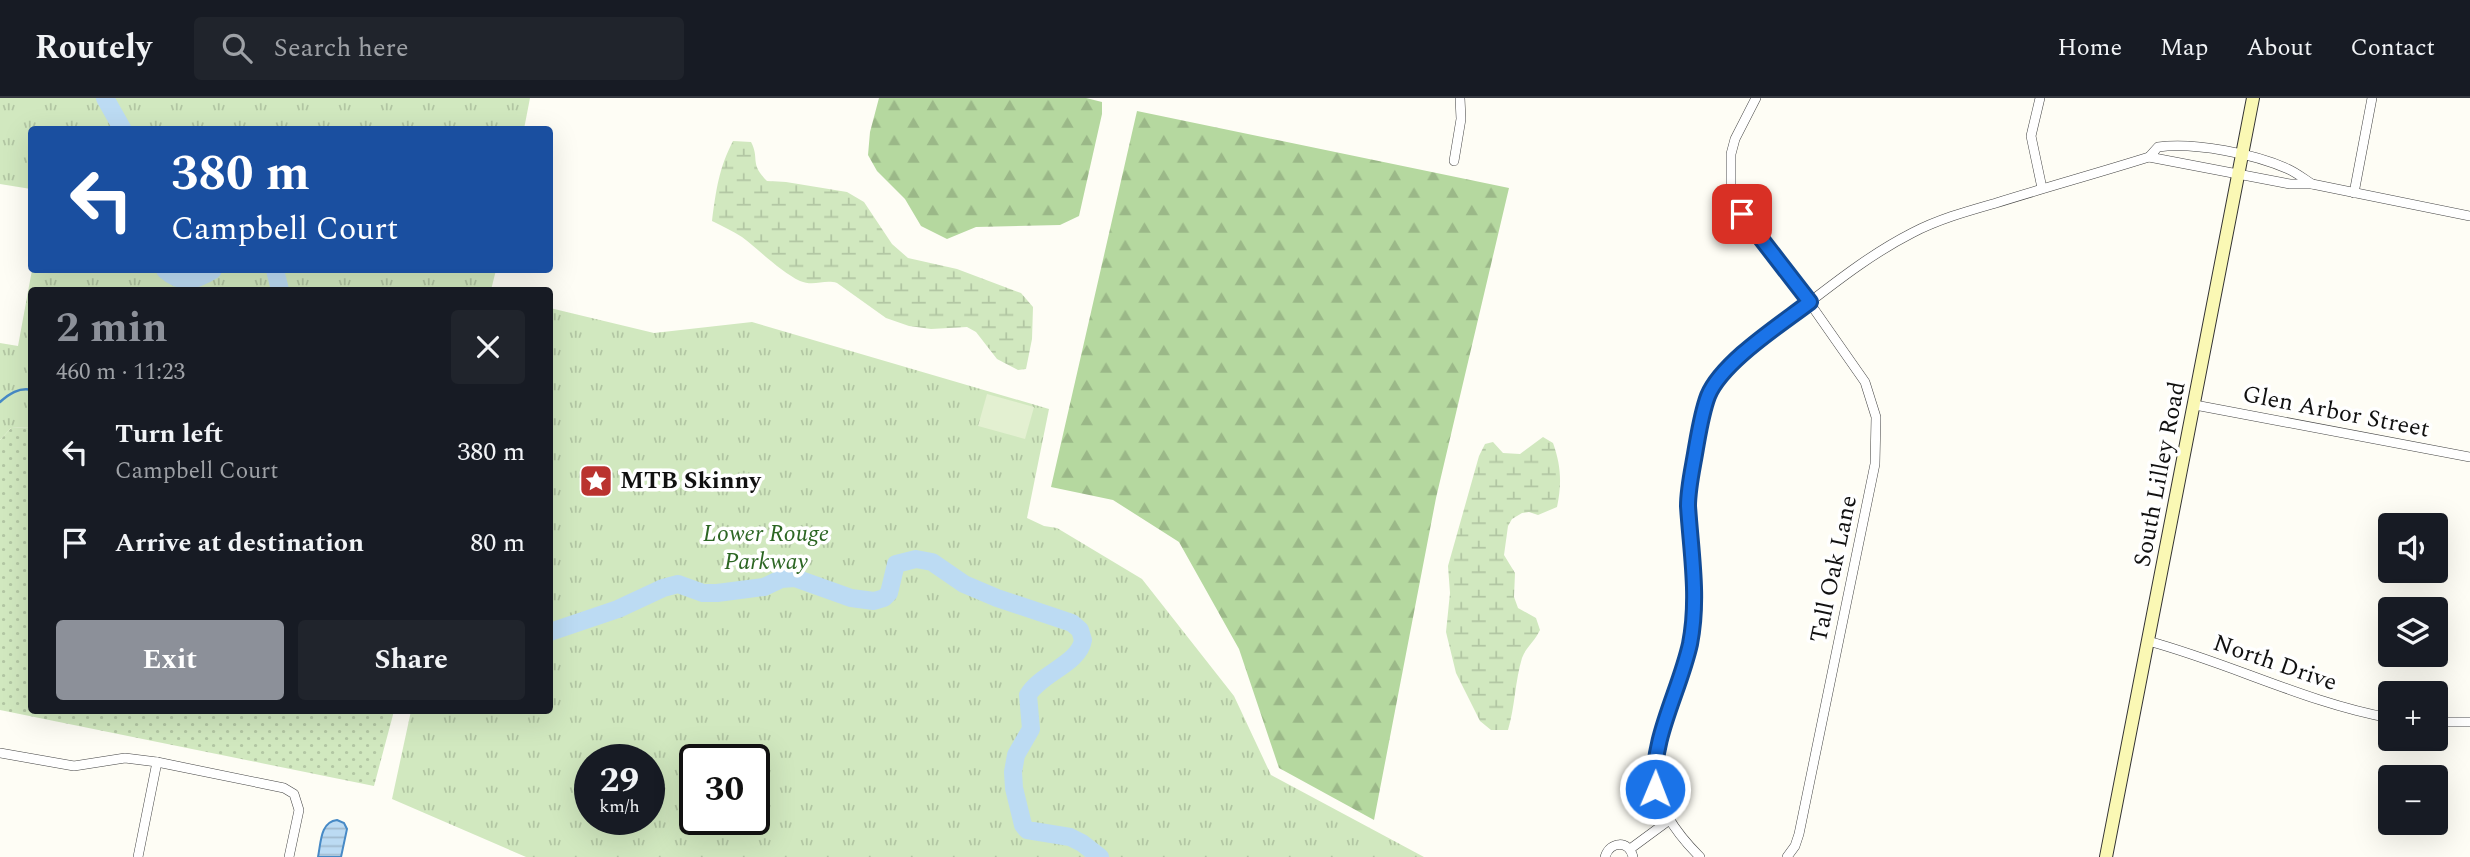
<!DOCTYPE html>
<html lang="en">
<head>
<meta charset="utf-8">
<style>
	body { margin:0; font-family:Spectral,serif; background:#20242c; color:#f1f3f6; height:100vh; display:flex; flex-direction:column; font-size:26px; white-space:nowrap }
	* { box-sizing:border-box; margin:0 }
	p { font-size:23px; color:#9ea1a6 }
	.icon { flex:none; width:38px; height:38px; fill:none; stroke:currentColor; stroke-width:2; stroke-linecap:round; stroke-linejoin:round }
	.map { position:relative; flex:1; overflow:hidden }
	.drawer { position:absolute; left:28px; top:189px; width:525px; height:427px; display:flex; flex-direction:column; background:#171b24; border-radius:7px; box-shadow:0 7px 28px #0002 }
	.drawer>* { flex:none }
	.guide { position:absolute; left:28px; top:28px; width:525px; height:147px; border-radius:7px; box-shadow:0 7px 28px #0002; background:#1a4fa0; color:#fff; overflow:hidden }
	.tools { position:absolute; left:2378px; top:415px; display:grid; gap:14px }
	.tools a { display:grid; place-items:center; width:70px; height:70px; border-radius:7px; background:#171b24; box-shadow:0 7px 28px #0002; font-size:35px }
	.speed { position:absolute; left:574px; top:646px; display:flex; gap:14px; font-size:35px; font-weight:700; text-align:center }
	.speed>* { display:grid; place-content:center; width:91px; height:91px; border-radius:50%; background:#171b24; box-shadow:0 7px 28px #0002; line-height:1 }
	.speed small { font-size:18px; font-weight:400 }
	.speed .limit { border:4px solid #111; border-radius:10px; background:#fff; color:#111 }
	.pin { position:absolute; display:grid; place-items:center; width:60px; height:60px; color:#fff; margin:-30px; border-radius:14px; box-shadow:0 4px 10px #0006 }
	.me { position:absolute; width:77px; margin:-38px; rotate:1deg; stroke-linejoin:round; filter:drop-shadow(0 0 5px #0008) }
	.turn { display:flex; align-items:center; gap:24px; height:147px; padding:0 28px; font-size:32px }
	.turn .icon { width:91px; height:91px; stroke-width:2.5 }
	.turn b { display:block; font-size:49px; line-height:60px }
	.round { display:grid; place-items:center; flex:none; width:74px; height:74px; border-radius:7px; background:#20242c }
	.summary { display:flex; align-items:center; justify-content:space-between; height:119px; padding:0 28px }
	h1 { font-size:42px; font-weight:700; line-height:52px; color:#8c9099 }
	.primary-button { display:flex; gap:14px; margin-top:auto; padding:14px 28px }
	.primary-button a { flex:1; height:80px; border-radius:7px; background:#8c9099; color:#fff; font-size:28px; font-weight:700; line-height:80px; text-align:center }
	.primary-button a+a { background:#20242c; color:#f1f3f6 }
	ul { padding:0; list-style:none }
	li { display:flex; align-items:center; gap:21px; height:91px; padding:0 28px }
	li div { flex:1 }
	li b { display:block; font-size:26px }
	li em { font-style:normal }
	header { display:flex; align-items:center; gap:42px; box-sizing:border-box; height:98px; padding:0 35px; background:#171b24; border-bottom:2px solid #363941 }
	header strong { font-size:33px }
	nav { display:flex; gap:38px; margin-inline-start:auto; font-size:24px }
	.search { width:490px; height:63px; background:#20242c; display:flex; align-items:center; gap:18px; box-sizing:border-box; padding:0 24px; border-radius:7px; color:#9ea1a6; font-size:26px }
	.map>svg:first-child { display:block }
</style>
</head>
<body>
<header>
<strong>Routely</strong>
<div class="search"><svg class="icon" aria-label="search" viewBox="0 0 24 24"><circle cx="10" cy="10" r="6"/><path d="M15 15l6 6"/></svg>Search here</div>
<nav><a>Home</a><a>Map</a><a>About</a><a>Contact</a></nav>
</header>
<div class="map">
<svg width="2470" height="759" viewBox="0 0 2470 759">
	<defs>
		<pattern id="grass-dots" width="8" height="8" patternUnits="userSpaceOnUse" patternTransform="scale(1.75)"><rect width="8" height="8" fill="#d1e8bf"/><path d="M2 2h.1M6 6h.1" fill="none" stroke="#b2c6a3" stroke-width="1.8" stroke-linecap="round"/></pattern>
		<pattern id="forest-firs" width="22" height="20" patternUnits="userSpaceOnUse" patternTransform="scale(1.75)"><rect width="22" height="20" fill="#b5d89f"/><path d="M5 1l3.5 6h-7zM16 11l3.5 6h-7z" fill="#9bb888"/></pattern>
		<pattern id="wetland-marsh" width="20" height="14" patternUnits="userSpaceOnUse" patternTransform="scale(1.75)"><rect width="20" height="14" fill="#d1e8bf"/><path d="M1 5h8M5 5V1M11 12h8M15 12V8" fill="none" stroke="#b2c6a3"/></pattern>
		<pattern id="park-tufts" width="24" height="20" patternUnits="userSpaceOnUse" patternTransform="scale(1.75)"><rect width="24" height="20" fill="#d1e8bf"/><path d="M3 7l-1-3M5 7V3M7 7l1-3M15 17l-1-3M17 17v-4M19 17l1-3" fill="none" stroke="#b2c6a3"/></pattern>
		<pattern id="water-rules" width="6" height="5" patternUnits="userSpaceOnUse" patternTransform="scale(1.75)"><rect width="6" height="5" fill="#bcdbf3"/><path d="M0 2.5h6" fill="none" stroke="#a1bbcf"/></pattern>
	</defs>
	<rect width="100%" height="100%" fill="#fefdf5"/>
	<path fill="url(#grass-dots)" d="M31,329L32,612L394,613L374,688L0,612V342L11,330Z"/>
	<g fill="url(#forest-firs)">
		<path d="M879,0H1086L1102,4V16L1079,118L1060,127L976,129L947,141L921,128L905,101L877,73L868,57L870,34Z"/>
		<path d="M1137,13L1509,90L1436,400L1374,722L1279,670L1239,551L1179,444L1113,402L1051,389Z"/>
	</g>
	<g fill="url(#wetland-marsh)">
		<path d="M733,43L751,44C760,61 749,65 767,83L786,84L847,94L864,104L892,146L908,160L957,171L1021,195L1033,209L1032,241L1026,271L1018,272L997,261L976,234L967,229L931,231L909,228L886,220L837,185C824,181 814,189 800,183C781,174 759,152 742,139C733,133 722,128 712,123C716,92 719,70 733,43Z"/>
		<path d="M1543,339L1553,345C1561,367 1562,386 1557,409L1538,417L1529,414L1522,415L1512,421L1508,428L1504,457L1515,475L1514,499L1518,510L1536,520L1540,532C1535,543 1526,549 1522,560C1515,583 1515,609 1508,632H1491L1480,623L1456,575L1446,534L1450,495L1448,468L1479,358L1485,346L1493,344L1503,355L1520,356Z"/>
	</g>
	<g fill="url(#park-tufts)" fill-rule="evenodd">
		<path d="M0,0H530L524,31L32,32L31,91L0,86Z"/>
		<path d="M32,172H496L491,192H32L31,329L11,330L0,342V245L18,248Z"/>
		<path d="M550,210L654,235L752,224L1049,311L1027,420L1044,428L1057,430L1142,481L1234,598L1271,677L1424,759H526L392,701L411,613L550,612ZM590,662H649V721H590ZM695,662H754V721H695Z"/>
	</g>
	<path fill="#e3f0d1" d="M987,296L1034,309L1025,341L978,328Z"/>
	<path fill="url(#water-rules)" stroke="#478ac6" stroke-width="2" d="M337,722L344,725L347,731L341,759H318C321,745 320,724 337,722Z"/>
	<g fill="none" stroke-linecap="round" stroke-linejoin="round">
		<path stroke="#478ac6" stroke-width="2.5" d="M0,304C9,296 19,289 32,292"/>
		<g stroke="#bcdbf3" stroke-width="18">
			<path d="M105,0L123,32"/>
			<path d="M165,172C182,187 195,183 213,172"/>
			<path d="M275,172L280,192"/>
			<path d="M550,534L618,511L663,490L678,486L703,495H717L764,489L781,481L795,480L851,500L874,503L884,500L889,495L896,466L916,461L932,464L964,486L997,500L1072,525L1080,532L1083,542C1079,566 1041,575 1028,597L1031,631L1016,657L1013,674L1014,690L1023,727L1027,732L1070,739L1082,745L1100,759"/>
		</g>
		<defs>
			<g id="street">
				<path d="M1756,0L1735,41L1731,56V91L1742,116L1809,204L1865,284L1876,319L1875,366L1799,736L1795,748L1787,759"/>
				<path d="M2040,0L2031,38L2042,90"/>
				<path d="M2149,59L2290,86H2312L2470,118"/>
				<path d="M1454,63L1461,21L1460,0"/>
				<path d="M2354,95L2372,0"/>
				<path d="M2195,307L2470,359"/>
				<path d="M2148,543C2230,565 2307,605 2390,620"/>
				<path d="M2436,624H2470"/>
				<path d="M0,655L74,668L125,660L157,664L284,690L294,696L299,712L289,759"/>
				<path d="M1630,751L1668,723"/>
				<path d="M138,759L157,664"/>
				<path d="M1605,759C1610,743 1629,742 1633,759"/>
				<path d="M1700,759C1616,675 1671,639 1690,546C1696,513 1696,479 1692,446C1691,432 1688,417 1688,403C1690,370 1697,332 1708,300C1718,269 1753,248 1777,229C1821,196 1863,160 1912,135C1939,121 1968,113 1996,105C2047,89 2098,75 2149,59L2158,49C2195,44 2255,56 2288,71C2297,75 2304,81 2312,86"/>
			</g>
			<path id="secondary" d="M2106,759L2253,0"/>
		</defs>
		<use href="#street" stroke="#444" stroke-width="10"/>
		<use href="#secondary" stroke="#333" stroke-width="14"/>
		<use href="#street" stroke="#fff" stroke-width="9"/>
		<use href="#secondary" stroke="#faf8b4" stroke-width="12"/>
	</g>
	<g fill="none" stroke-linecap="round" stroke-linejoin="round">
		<defs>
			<path id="route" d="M1655,691C1651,640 1679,595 1690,546C1699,500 1691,455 1688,408C1688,389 1693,369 1696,350C1699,333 1702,314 1708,298C1722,264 1780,227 1810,204L1742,116"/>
		</defs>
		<use href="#route" stroke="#114b97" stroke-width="18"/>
		<use href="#route" stroke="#1a73e8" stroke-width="12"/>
	</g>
	<defs>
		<symbol id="sight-square" viewBox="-11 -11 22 22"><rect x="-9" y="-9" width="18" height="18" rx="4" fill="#ba332f" stroke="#fff"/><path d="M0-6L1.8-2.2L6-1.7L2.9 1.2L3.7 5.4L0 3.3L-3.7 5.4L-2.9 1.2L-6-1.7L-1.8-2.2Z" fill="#fff"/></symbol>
	</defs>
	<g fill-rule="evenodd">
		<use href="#sight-square" x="577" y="364" width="38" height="38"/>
	</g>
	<g text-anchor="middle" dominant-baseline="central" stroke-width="7" stroke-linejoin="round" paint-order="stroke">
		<g font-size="24" fill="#111" stroke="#fff">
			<text transform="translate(2336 314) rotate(11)">Glen Arbor Street</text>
			<text transform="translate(2160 376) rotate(-79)">South Lilley Road</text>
			<text transform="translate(1834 471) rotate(-78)">Tall Oak Lane</text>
			<text transform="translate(2275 565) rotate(19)">North Drive</text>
		</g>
		<g font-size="24" font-weight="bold" fill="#111" stroke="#fff" text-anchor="start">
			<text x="620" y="383">MTB Skinny</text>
		</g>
		<g font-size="24" font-style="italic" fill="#2c6623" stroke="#fff">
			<text x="766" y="436">Lower Rouge<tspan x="766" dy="28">Parkway</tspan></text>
		</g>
	</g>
</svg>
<div class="tools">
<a><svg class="icon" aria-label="sound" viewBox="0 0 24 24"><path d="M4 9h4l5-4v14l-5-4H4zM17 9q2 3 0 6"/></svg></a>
<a><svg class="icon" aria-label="layers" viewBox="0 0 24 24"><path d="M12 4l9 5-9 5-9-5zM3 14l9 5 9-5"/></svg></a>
<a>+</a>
<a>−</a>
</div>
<div class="speed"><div>29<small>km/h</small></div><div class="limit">30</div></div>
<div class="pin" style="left:1742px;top:116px;background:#d93025"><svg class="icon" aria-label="arrive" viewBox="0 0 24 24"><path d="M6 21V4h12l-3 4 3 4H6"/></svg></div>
<svg class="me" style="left:1655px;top:691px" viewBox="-20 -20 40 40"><circle r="17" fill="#1a73e8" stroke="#fff" stroke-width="3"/><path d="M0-11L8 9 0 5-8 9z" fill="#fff"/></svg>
<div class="guide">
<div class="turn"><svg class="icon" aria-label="left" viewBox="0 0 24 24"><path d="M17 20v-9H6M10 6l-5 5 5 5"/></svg><div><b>380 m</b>Campbell Court</div></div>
</div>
<section class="drawer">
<div class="summary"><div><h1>2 min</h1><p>460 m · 11:23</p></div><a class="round"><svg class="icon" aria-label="close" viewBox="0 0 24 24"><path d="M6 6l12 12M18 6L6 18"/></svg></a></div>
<ul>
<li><svg class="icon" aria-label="left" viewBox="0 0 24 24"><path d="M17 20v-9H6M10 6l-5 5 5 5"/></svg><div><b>Turn left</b><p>Campbell Court</p></div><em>380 m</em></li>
<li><svg class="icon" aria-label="arrive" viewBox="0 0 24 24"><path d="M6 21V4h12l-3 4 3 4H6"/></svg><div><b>Arrive at destination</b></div><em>80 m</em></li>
</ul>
<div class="primary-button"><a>Exit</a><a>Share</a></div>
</section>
</div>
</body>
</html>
